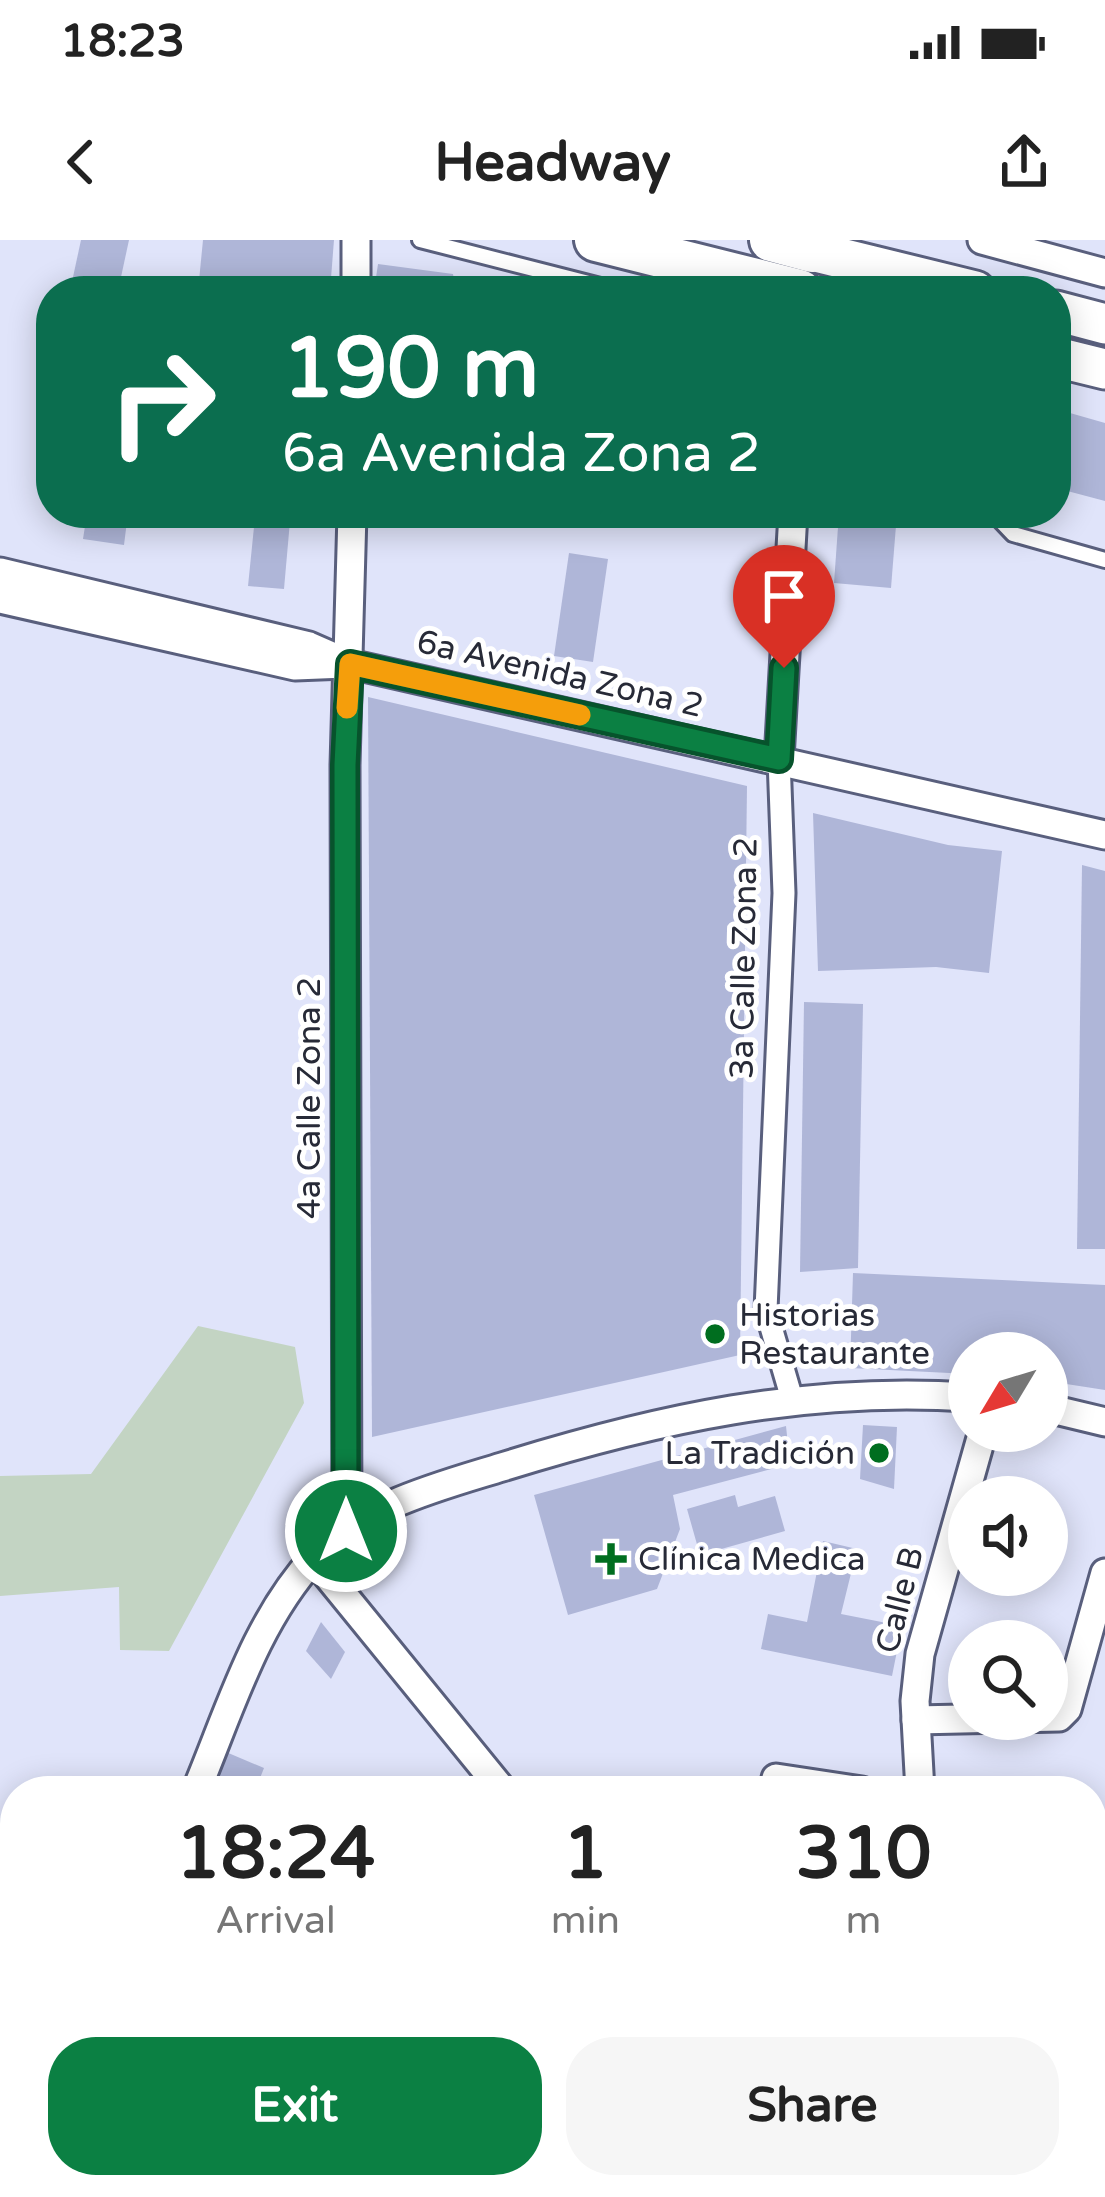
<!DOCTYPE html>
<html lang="en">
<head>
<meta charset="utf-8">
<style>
	body { margin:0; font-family:"Varela Round",sans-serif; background:#f6f6f6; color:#222; height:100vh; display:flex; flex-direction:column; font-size:45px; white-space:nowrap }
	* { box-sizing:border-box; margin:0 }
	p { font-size:39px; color:#767676 }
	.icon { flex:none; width:66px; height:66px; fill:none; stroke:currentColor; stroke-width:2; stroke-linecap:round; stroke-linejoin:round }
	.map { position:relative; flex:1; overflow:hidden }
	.drawer { position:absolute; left:0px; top:1536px; width:1107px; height:423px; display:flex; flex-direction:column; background:#fff; border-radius:48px 48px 0 0; box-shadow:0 6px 30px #0003 }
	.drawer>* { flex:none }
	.top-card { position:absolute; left:36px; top:36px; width:1035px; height:252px; border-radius:48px; box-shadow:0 6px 30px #0003; background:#0b6e4f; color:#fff; overflow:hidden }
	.needle { width:78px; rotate:232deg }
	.controls { position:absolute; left:948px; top:1092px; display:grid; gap:24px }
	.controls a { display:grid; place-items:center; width:120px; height:120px; border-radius:50%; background:#fff; box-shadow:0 6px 30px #0003; font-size:60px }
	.pin { position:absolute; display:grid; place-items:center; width:102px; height:102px; color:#fff; margin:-123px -51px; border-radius:50% 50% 50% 0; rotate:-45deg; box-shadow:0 0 12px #0007 }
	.pin .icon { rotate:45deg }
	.me { position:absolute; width:132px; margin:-66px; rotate:0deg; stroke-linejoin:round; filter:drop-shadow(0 0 9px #0008) }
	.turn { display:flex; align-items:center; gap:42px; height:252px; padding:0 48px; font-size:54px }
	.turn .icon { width:156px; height:156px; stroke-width:2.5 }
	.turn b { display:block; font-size:84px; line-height:102px }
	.eta { display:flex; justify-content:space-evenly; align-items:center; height:204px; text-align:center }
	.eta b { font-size:72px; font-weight:700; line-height:84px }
	.cta { display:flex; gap:24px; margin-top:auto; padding:24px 48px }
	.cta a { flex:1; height:138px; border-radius:48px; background:#0b8043; color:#fff; font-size:48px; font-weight:700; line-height:138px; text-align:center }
	.cta a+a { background:#f6f6f6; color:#222 }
	.status { display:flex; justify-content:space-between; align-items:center; height:84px; padding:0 60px; background:#fff; direction:ltr }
	.status svg { height:33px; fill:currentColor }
	header { display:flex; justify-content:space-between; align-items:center; height:156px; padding:0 48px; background:#fff; font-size:54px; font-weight:700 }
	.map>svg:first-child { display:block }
</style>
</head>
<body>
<div class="status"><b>18:23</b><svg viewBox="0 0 49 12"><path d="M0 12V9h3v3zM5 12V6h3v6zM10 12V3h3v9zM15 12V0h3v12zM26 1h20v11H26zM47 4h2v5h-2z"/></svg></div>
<header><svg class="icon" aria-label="back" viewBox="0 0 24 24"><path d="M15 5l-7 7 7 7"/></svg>Headway<svg class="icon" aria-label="share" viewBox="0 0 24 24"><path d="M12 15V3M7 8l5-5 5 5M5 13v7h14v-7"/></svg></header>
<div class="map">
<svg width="1105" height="1957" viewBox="0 0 1105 1957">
	<rect width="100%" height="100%" fill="#e0e4fa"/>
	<path fill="#c3d4c3" d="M198,1086L295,1107L304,1163L169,1411L120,1410L119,1347L0,1356V1236L91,1234Z"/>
	<g fill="#afb6d8">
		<path d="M81,0H129L118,51H70Z"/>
		<path d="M203,0H334L330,51H198Z"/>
		<path d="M378,24L453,34L456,51H374Z"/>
		<path d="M1056,169L1105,183V261L1056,248Z"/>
		<path d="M87,273H128L124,305L83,299Z"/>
		<path d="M839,273H897L891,348L834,343Z"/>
		<path d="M255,277L290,281L284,349L248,346Z"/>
		<path d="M569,313L608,319L593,422L554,416Z"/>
		<path d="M368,457L747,546L740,1115L372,1197Z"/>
		<path d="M813,573L948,605L1002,611L989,733L936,727L818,731Z"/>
		<path d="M1082,625L1105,631V1009H1077Z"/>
		<path d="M804,762L863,764L858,1028L800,1032Z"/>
		<path d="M853,1033L1105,1045V1150L1047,1141V1113H969V1134L850,1128Z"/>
		<path d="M863,1185L897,1187L894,1249L860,1239Z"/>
		<path d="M786,1186L790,1224L673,1255L680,1289L657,1349L568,1375L534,1255Z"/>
		<path d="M735,1255L738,1267L775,1256L785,1291L700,1315L687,1269Z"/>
		<path d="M823,1301L857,1309L841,1374L902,1386L892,1436L761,1409L768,1374L807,1382Z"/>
		<path d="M321,1382L345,1412L331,1439L306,1411Z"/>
		<path d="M226,1512L264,1528L255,1551H210Z"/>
	</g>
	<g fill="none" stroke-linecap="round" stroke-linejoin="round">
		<defs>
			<g id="service">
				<path d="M420,0L620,51"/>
				<path d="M993,273L1013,294L1105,320"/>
				<path d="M413,1957L419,1944"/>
			</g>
			<path id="pedestrian" d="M779,519L784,653L766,1070L792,1159"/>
			<g id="minor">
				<path d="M356,0V51"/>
				<path d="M982,0L1105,33"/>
				<path d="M0,332L309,406L350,424L1105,595"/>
				<path d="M0,359L295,426L345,424"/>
				<path d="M779,519L793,273"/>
				<path d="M1047,1168L1105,1182"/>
				<path d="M347,1291L345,525L352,273"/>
				<path d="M314,1319L503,1551"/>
				<path d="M916,1480L1059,1477L1067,1469L1105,1333"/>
				<path d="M776,1538L862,1551"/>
				<path d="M196,1551C230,1470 255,1382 315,1317C364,1265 437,1247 502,1227C656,1179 807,1146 969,1157"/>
				<path d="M920,1551L915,1461L920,1414L983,1191"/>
				<path d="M0,1652L15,1655"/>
				<path d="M0,1878L15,1882"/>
				<path d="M1092,1898L1105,1887"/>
				<path d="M805,1944L815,1957"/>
				<path d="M1069,1944L1079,1957"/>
				<path d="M41,1957L46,1944"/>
			</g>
			<g id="secondary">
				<path d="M812,11L975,51"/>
				<path d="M1056,71L1105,84"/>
				<path d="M1056,117L1105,129"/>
			</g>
			<g id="primary">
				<path d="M596,0L800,51"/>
				<path d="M771,0L812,11"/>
			</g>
		</defs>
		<use href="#service" stroke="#595f7d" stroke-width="20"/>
		<use href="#pedestrian" stroke="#595f7d" stroke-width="27"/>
		<use href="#minor" stroke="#595f7d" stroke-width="33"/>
		<use href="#secondary" stroke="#595f7d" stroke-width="45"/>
		<use href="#primary" stroke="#595f7d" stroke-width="48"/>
		<path stroke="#a6a9bd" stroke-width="6" stroke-dasharray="6 9" stroke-linecap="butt" d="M1092,1797L1105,1790"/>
		<use href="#service" stroke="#fff" stroke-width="14"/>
		<use href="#pedestrian" stroke="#fff" stroke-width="21"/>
		<use href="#minor" stroke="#fff" stroke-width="27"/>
		<use href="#secondary" stroke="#fff" stroke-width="39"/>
		<use href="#primary" stroke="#fff" stroke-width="42"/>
	</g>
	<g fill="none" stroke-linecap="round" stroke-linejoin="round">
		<defs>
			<path id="route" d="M346,1291L345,525L350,424L779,519L784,428"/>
		</defs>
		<use href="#route" stroke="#07532c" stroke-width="30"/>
		<use href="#route" stroke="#0b8043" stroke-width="21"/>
		<path stroke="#f59e0b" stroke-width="21" d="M347,468L350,424L580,475"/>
	</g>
	<g fill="#006e1f" stroke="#fff" stroke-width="4.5">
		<circle cx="715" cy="1094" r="12"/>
		<circle cx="879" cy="1213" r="12"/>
		<path d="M605 1301h12v12h12v12h-12v12h-12v-12h-12v-12h12z"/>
	</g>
	<g text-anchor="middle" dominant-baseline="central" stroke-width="10" stroke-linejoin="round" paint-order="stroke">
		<g font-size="33" fill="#272a37" stroke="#fff">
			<text transform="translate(560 434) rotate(13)">6a Avenida Zona 2</text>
			<text transform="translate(744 718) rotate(-89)">3a Calle Zona 2</text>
			<text transform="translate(309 858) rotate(-90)">4a Calle Zona 2</text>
			<text transform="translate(900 1360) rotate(-76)">Calle B</text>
		</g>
		<g font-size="33" fill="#272a37" stroke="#fff" text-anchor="start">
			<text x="739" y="1075">Historias<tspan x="739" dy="38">Restaurante</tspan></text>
			<text x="855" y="1213" text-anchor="end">La Tradición</text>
			<text x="638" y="1319">Clínica Medica</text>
		</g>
	</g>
</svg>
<div class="controls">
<a><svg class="needle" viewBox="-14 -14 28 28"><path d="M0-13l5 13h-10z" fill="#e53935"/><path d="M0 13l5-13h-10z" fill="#767676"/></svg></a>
<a><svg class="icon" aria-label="sound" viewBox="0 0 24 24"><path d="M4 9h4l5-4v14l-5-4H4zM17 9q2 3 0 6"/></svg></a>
<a><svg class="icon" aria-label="search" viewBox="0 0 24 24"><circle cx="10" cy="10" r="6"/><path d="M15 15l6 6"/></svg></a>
</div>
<div class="pin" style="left:784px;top:428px;background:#d93025"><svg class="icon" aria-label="arrive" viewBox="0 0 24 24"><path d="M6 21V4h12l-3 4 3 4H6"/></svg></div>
<svg class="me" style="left:346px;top:1291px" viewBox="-20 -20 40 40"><circle r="17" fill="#0b8043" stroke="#fff" stroke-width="3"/><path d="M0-11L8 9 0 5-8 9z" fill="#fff"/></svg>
<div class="top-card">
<div class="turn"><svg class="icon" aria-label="right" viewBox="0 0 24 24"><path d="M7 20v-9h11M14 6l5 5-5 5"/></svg><div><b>190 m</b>6a Avenida Zona 2</div></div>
</div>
<section class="drawer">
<div class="eta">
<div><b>18:24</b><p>Arrival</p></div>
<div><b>1</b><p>min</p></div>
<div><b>310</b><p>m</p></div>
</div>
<div class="cta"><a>Exit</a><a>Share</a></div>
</section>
</div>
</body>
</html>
